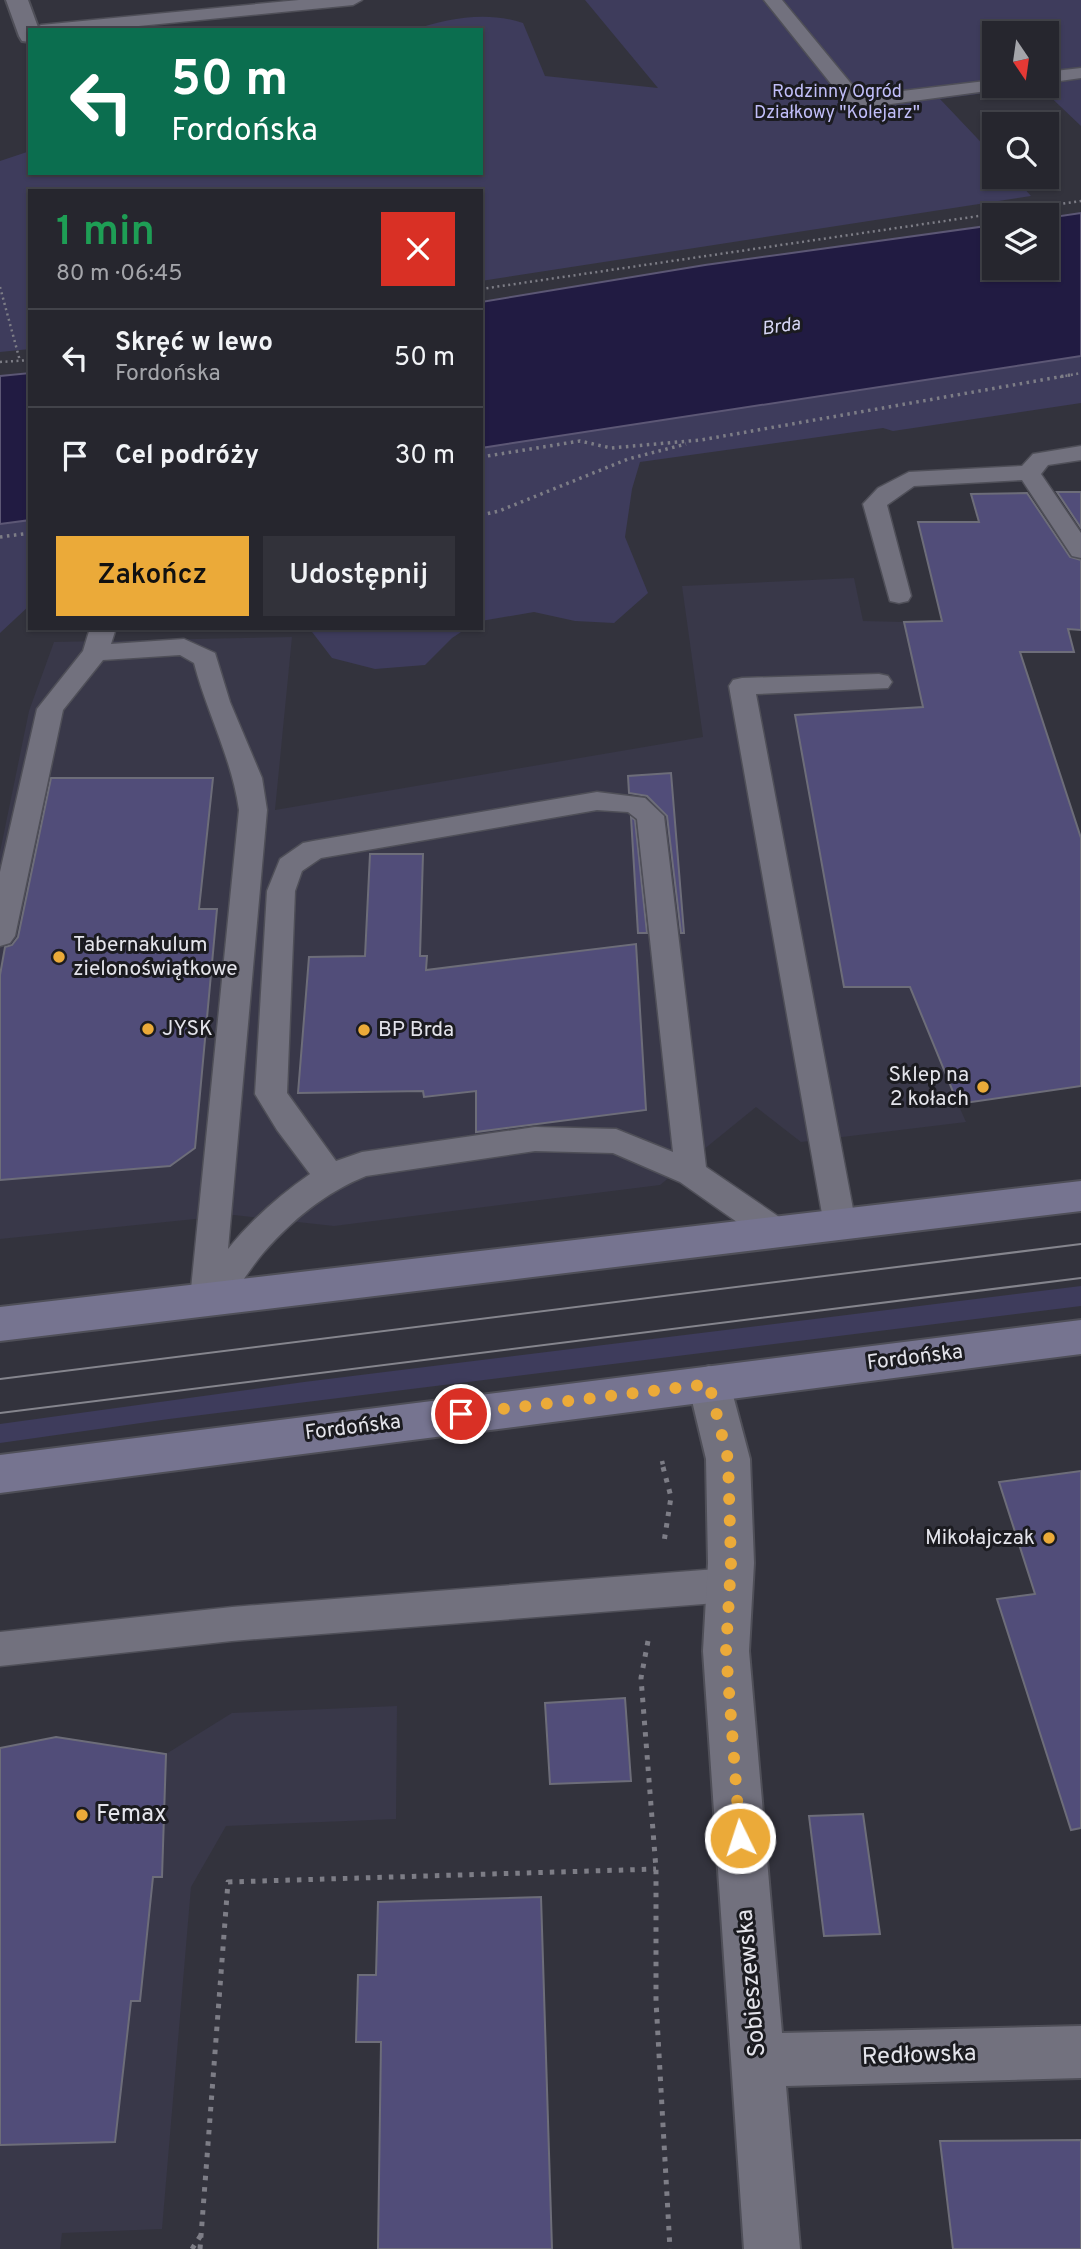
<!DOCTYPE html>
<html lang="pl">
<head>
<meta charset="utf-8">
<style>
	body { margin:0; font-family:Overpass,sans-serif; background:#32323a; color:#f1f3f6; height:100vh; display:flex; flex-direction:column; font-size:26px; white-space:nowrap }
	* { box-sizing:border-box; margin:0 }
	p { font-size:23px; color:#a4a5aa }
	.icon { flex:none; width:38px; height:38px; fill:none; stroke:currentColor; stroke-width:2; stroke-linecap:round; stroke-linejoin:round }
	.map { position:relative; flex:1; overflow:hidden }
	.details { position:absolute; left:28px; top:189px; width:455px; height:441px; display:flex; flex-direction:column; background:#26262e; border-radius:0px; box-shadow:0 2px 5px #0004,0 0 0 2px #42434a }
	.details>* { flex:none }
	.guide { position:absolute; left:28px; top:28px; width:455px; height:147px; border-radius:0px; box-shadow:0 2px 5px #0004,0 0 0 2px #42434a; background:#0b6e4f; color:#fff; overflow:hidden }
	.needle { width:46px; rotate:167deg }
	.buttons { position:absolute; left:982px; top:21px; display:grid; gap:14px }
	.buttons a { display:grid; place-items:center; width:77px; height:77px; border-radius:0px; background:#26262e; box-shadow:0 2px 5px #0004,0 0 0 2px #42434a; font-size:35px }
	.pin { position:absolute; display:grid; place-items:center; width:60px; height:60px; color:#fff; margin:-30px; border:4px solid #fff; border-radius:50%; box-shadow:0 2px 7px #0007 }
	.me { position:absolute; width:77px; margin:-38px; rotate:356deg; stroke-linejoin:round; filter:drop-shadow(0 0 5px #0008) }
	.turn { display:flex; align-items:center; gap:24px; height:147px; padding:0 28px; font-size:32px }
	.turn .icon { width:91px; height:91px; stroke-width:2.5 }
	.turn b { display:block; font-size:49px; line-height:60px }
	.round { display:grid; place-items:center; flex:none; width:74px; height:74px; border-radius:0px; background:#32323a }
	.head { display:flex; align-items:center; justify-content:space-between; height:119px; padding:0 28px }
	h1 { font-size:42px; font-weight:600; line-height:52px; color:#1e9e55 }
	.primary-button { display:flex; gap:14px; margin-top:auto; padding:14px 28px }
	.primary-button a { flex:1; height:80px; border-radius:0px; background:#ebaa39; color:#111; font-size:28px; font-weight:600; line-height:80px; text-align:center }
	.primary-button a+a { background:#32323a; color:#f1f3f6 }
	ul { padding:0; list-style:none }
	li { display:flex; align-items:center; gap:21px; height:98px; padding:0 28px; border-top:2px solid #42434a }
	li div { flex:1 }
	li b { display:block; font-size:26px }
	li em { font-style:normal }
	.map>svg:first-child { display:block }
</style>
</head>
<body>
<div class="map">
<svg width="1081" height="2249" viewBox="0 0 1081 2249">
	<rect width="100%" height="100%" fill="#33333d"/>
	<g fill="#393849">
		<path d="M854,578L863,621L904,622L911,654L951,653L958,1104L966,1122L801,1142L756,1107L660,1185L334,1226L234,1215L0,1239V852L29,711L54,642L292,637L275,810L703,737L682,586Z"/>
		<path d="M397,1706L396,1819L226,1826L191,1887L162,2229L62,2233L60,2249H0V1748L56,1737L166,1754L232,1713Z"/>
	</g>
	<g fill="#3e3c5c" fill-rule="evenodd">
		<path d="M585,0H1081V126L1039,86L940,99L994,156V177H1014L1031,196L481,281V191H30V349L0,352V161L30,151V173H481V30H413C448,18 487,11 523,23L545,76L658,88ZM994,33H1046V86H994Z"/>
		<path d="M1081,356V403L893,431L883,428L640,462L632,489L625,537L648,593L614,623L575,621L534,612L481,621V448Z"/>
		<path d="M30,520V605L0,633V523Z"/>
		<path d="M309,628H467L452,638L425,665L375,669L332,658Z"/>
		<path d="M1081,1286V1306L169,1419L0,1443V1424L304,1382Z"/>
	</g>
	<g fill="#211b42" stroke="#5c5775" stroke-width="2">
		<path d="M1081,213V356L481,448V302L705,265L994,225V268H1046L1047,218Z"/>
		<path d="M30,373V520L0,524V376Z"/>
	</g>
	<g fill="#514d79" stroke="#6d6d79" stroke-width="2">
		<path d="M1057,492H1081V528Z"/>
		<path d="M1027,493L1070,557L1081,560V630L1068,629L1074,652H1020L1081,838V1086L958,1104L910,987H844L795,715L923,707L904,622L942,621L918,522H979L971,494Z"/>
		<path d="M671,773L684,933H681L667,816L647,796L629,793L628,776Z"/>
		<path d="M51,778H213L199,909H217L195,1148L170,1166L0,1180V975L5,947L12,945L18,937Z"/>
		<path d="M631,817L635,820L647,933H638Z"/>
		<path d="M370,854H423L420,956H427L426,970L636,944L646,1110L476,1132V1091L424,1097L423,1091L298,1093L309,957L365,956Z"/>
		<path d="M1081,1471V1828L1071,1830L997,1599L1035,1594L999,1482Z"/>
		<path d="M625,1698L631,1781L550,1784L545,1703Z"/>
		<path d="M56,1737L166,1754L162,1877H153L140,2001H131L115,2142L0,2145V1748Z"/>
		<path d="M863,1814L880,1934L824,1936L809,1816Z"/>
		<path d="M541,1897L552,2249H378L381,2042H356L358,1975H376L378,1902Z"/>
		<path d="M1081,2140V2249H953L940,2141Z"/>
	</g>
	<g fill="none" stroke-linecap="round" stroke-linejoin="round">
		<defs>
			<g id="service">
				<path d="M299,0H362L353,5L98,30H32L41,25Z"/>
				<path d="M764,0H782L858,92L869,95L994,80V86H1003L994,90L869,107L844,100Z"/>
				<path d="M1081,68V78L1046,83V72Z"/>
				<path d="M1081,446V460L1048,465L1041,474L1081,533V558L1072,556L1022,480L914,486L887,505L911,596L908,601L899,603L890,601L863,504L878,488L909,472L1022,466L1033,454Z"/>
				<path d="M90,628H116L111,644L184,639L215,653L230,702L262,778L267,810L228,1249C251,1220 280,1195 310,1174L277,1130L255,1094L267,891L280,859L303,843L313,841L597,792L645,798L664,816L706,1167L788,1223L792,1232L788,1241L776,1245L764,1241L680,1182L613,1153L535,1151L366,1176C326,1192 292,1220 264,1252C249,1269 237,1293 220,1307C212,1314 204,1312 195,1309L190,1299L239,810C232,759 207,713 194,663L180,655L103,660L63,710L15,936L10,943L0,946V872L37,709L83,651ZM597,810L628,812L637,819L673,1152L616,1129L535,1127L362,1152L336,1161L287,1093L295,891L302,871L321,858Z"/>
				<path d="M879,674L888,676L892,682L888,688L756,694L856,1225L852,1234L840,1238L828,1234L824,1225L729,686L733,680L742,678Z"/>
				<path d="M729,1568L742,1573L748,1585L742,1597L729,1602L232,1641L0,1666V1632L232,1607Z"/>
			</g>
			<g id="minor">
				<path d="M6,0H28L39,30H30V42L22,41L19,36Z"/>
				<path d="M709,1366L724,1371L730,1384L750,1459L754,1563L749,1651L782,2033L1081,2026V2078L786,2086L800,2249H744L703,1651L708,1563L706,1459L688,1384L694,1371Z"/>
			</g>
			<g id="secondary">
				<path d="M1081,1181V1211L0,1341V1307Z"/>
				<path d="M1081,1320V1354L0,1493V1455Z"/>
			</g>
		</defs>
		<use href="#service" stroke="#4f4f58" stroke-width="3"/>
		<use href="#minor" stroke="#4f4f58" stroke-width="4"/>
		<use href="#secondary" stroke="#4f4f58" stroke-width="4"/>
		<g stroke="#7d7d86" stroke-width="2.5" stroke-dasharray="2 3.5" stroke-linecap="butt">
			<path d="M0,287L20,361"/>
			<path d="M481,289L1081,201"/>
			<path d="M0,362L30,360"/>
			<path d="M1060,377L1081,373"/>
		</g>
		<g stroke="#7d7d86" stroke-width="3.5" stroke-dasharray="2.5 4.5" stroke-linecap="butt">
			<path d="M481,457L580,441L611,448L701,440L1070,375"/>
			<path d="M481,515L499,511L628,459L686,444"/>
			<path d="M0,537L30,533"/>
		</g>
		<path stroke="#7d7d86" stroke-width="4.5" stroke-dasharray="3.5 5" stroke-linecap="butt" d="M662,1461L664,1469"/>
		<g stroke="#7d7d86" stroke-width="5" stroke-dasharray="4.5 7" stroke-linecap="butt">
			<path d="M663,1467L671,1497L664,1542"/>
			<path d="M648,1641L641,1678L656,1869V2001L670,2249"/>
			<path d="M192,2249L201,2235"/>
			<path d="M200,2249L228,1882L656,1869"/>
		</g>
		<use href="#service" fill="#72717e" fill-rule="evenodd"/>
		<use href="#minor" fill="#72717e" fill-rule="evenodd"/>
		<use href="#secondary" fill="#767490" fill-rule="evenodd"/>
		<g stroke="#85858d" stroke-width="2">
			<path d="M0,1379L1081,1244"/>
			<path d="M0,1413L1081,1278"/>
		</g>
	</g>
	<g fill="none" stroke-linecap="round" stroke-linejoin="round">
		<path stroke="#ebaa39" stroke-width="12" stroke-dasharray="0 21.6" d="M461,1414L709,1384L728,1459L731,1563L726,1651L740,1838"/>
	</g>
	<g fill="#ebaa39" stroke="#1b1b20" stroke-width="2.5">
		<circle cx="59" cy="957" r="7"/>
		<circle cx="148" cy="1029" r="7"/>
		<circle cx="364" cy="1030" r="7"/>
		<circle cx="983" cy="1087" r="7"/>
		<circle cx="1049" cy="1538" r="7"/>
		<circle cx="82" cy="1815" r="7"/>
	</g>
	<g text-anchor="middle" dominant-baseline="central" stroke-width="6" stroke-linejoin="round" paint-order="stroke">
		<g font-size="18" fill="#c1bef8" stroke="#1b1b20">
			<text x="837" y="92">Rodzinny Ogród<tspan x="837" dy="21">Działkowy "Kolejarz"</tspan></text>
		</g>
		<g font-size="19" font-style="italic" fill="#d8d7f5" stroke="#1b1b20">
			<text transform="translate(781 327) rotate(-8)">Brda</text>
		</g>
		<g font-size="21" fill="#e4e4eb" stroke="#1b1b20" text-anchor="start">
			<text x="73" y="945">Tabernakulum<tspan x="73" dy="24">zielonoświątkowe</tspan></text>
			<text x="162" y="1029">JYSK</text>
			<text x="378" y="1030">BP Brda</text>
			<text x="969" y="1075" text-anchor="end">Sklep na<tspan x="969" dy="24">2 kołach</tspan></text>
			<text x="1035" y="1538" text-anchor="end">Mikołajczak</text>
		</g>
		<g font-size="21" fill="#e4e4eb" stroke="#1b1b20">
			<text transform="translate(915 1358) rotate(-7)">Fordońska</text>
			<text transform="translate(353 1428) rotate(-7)">Fordońska</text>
		</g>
		<g font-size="24" fill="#e4e4eb" stroke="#1b1b20" text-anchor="start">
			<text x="96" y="1815">Femax</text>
		</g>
		<g font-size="24" fill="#e4e4eb" stroke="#1b1b20">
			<text transform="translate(752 1983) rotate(-95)">Sobieszewska</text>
			<text transform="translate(919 2056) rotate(-2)">Redłowska</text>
		</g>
	</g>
</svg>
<div class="buttons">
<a><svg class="needle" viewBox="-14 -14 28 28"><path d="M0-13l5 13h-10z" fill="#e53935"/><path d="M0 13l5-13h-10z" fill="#a4a5aa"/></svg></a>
<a><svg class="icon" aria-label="search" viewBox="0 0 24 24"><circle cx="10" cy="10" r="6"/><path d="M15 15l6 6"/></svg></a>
<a><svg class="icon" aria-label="layers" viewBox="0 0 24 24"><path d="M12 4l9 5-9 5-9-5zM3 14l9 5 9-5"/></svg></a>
</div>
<div class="pin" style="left:461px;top:1414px;background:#d93025"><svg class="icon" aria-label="arrive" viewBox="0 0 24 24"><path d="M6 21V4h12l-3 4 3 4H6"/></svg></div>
<svg class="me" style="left:740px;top:1838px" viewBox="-20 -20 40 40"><circle r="17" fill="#ebaa39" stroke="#fff" stroke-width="3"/><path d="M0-11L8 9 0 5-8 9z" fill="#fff"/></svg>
<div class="guide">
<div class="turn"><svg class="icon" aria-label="left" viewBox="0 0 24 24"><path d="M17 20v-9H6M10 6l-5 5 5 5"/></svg><div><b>50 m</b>Fordońska</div></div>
</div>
<section class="details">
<div class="head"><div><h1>1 min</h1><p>80 m · 06:45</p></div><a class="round" style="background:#d93025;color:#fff"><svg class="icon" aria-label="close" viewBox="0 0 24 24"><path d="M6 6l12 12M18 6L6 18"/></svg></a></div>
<ul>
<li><svg class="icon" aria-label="left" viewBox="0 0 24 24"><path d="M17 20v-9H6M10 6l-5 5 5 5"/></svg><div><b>Skręć w lewo</b><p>Fordońska</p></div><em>50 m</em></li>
<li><svg class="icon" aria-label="arrive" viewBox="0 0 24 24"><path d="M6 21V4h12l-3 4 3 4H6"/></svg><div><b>Cel podróży</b></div><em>30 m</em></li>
</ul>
<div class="primary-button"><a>Zakończ</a><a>Udostępnij</a></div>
</section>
</div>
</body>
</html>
